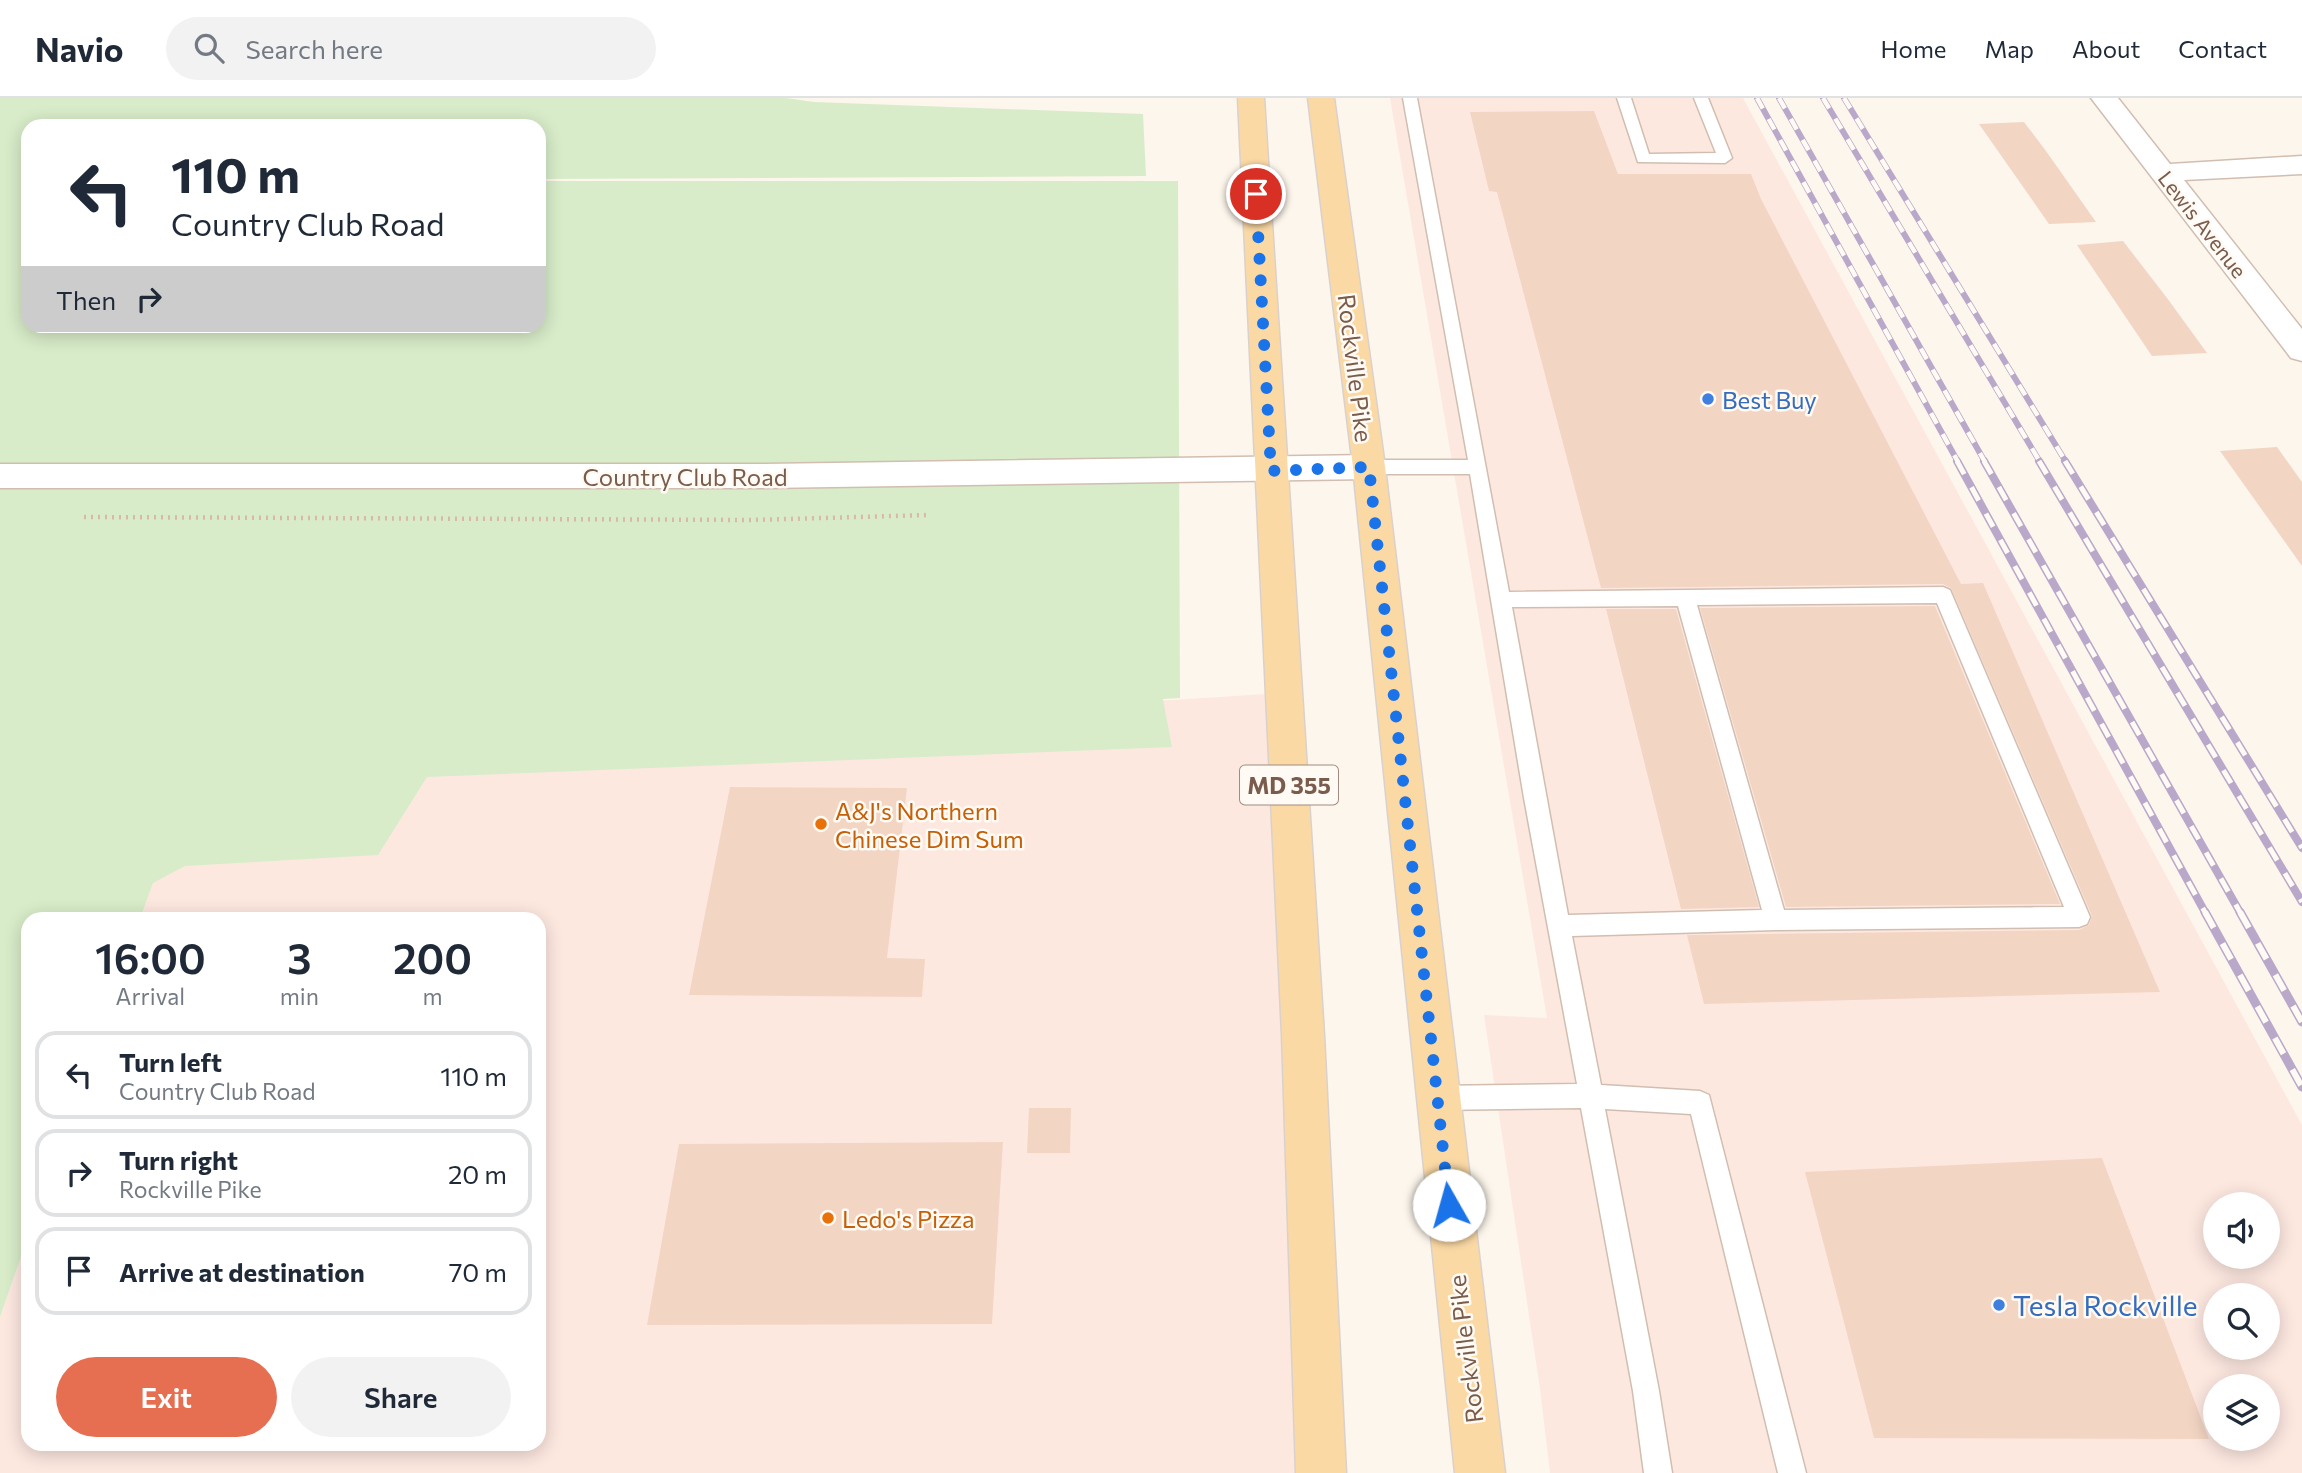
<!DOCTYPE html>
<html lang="en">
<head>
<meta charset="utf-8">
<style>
	body { margin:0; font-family:Commissioner,sans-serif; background:#f2f2f3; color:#1f2937; height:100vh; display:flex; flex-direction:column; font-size:26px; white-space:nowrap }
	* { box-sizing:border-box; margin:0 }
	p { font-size:23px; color:#747a83 }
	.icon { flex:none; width:38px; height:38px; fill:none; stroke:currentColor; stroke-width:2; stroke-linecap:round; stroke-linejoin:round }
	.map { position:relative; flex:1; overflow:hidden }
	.drawer { position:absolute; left:21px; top:814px; width:525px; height:539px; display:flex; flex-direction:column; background:#fff; border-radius:21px; box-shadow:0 4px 18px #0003 }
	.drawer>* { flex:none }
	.top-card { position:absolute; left:21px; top:21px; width:525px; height:214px; border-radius:21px; box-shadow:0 4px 18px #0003; background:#fff; color:#1f2937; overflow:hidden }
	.controls { position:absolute; left:2203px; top:1094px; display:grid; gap:14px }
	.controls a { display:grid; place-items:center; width:77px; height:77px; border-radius:50%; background:#fff; box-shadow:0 4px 18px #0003; font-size:35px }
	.pin { position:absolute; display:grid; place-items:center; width:60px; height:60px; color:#fff; margin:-30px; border:4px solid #fff; border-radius:50%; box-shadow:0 2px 7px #0007 }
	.me { position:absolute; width:77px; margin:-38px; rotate:353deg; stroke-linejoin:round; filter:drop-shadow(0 0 5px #0008) }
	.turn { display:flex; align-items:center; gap:24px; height:147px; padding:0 35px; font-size:32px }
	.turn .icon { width:91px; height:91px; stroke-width:2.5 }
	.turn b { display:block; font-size:49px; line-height:60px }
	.then { display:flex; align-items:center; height:66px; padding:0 35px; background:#0003; gap:14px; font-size:26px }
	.eta { display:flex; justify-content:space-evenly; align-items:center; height:119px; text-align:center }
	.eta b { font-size:42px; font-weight:600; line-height:49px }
	.button { display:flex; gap:14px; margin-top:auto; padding:14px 35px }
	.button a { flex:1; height:80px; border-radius:42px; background:#e76f51; color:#fff; font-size:28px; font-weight:600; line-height:80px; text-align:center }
	.button a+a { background:#f2f2f3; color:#1f2937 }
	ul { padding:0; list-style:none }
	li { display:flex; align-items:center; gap:21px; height:88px; margin:0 14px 10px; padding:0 21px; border:4px solid #e0e1e3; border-radius:21px }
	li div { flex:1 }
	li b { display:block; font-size:26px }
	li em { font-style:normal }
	header { display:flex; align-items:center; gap:42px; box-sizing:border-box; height:98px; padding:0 35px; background:#fff; border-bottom:2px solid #e0e1e3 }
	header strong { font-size:33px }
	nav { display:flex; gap:38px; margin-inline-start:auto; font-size:24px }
	.search { width:490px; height:63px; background:#f2f2f3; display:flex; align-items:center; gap:18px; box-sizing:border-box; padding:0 24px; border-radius:38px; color:#747a83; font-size:26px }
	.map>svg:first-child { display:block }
</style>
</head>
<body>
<header>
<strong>Navio</strong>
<div class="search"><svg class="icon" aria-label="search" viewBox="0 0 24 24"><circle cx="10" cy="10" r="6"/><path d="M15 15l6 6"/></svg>Search here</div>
<nav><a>Home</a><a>Map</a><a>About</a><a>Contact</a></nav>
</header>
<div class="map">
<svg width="2302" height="1375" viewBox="0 0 2302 1375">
	<rect width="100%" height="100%" fill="#fdf6ec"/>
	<g fill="#fde8e0" fill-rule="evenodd">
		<path d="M1390,0H1743L2302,1027V1375H1550L1540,1291L1484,917L1547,920ZM2216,1106H2268V1158H2216ZM2216,1197H2268V1250H2216ZM2216,1288H2268V1340H2216Z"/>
		<path d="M1266,596L1302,1375H0V1219L28,1139V1346H539V821H140L186,691L404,651Z"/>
	</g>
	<path fill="#d8ecc9" d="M0,0H786L814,4L1143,16L1146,78L539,81V28H28V228H539V83H1178L1180,600L1163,601L1172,649L427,679L378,757L185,768L153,785L140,821H28V1139L0,1219Z"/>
	<g fill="#f3d5c3">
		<path d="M1594,13L1618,76H1751L1761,101L1961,486L1983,485L2160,894L1704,906L1687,837L2079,832L2089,827L2092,818L1951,490L1943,486L1601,490L1497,94L1489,93L1470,14Z"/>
		<path d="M2024,24L2046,53L2096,124L2049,126L1979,26Z"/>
		<path d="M2123,143L2167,200L2207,255L2152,258L2077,147Z"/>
		<path d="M2277,349L2302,384V468L2220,353Z"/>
		<path d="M1935,508L2060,806L1786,809L1700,510Z"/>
		<path d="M1606,511H1676L1759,809L1681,811Z"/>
		<path d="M730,689L907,690L887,860L925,861L922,899L689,897Z"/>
		<path d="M1029,1010H1071L1070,1055H1027Z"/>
		<path d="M1003,1044L992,1226L647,1227L679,1046Z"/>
		<path d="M2102,1060L2209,1341L1874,1340L1805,1074Z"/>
	</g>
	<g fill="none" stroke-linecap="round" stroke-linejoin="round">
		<defs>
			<g id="service">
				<path d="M1403,0H1417L1509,494L1943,489L1950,492L2090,819L2087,826L2079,829L1776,832L1572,838L1601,987L1700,993L1709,997L1806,1375H1778L1691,1016L1605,1011L1659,1293L1672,1375H1644L1633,1293L1581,1010L1436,1012L1428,1008L1424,1000L1428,992L1436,988L1577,986L1524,700L1470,376H1369L1363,374L1360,369L1363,364L1369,362H1468ZM1937,505L2064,809L1784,812L1697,507ZM1678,508L1762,812L1568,817L1512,509Z"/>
				<path d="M1617,0H1631L1649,56L1716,55L1694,0H1708L1732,60L1725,65L1638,64Z"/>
			</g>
			<g id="minor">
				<path d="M2091,0H2118L2170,66L2302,58V76L2184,82L2302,231V263L2291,260Z"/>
				<path d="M1369,357L1381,360L1385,369L1381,378L1369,381L765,390H0V366H765Z"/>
			</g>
			<g id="primary">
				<path d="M1238,0H1264L1324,937L1346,1375H1296L1282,937Z"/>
				<path d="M1308,0H1334L1385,369L1505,1375H1455L1353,369Z"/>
			</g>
		</defs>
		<use href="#service" stroke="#d1beb0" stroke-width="3"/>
		<use href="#minor" stroke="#d1beb0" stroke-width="3"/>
		<use href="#primary" stroke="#dad1cd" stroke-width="3"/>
		<path stroke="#d9b8a5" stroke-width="4.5" stroke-dasharray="2 5" stroke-linecap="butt" d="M84,419L751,422L929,417"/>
		<use href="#service" fill="#fff" fill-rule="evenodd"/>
		<use href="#minor" fill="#fff" fill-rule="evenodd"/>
		<use href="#primary" fill="#fbd9a5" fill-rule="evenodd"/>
		<defs>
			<g id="rail-far2">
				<path d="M1757,0L1958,364"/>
				<path d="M1779,0L1985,364"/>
				<path d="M1823,0L2040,364"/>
				<path d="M1844,0L2066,364"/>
			</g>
			<g id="rail-far1">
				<path d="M1957,363L2206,816"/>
				<path d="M1984,363L2241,816"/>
				<path d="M2039,363L2302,804"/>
				<path d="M2065,363L2302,750"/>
			</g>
			<g id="rail">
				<path d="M2205,814L2302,989"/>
				<path d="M2240,814L2302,924"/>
			</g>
		</defs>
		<use href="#rail-far2" stroke="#b9a8c9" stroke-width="6"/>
		<use href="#rail-far1" stroke="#b9a8c9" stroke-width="8"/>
		<use href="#rail" stroke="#b9a8c9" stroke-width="9"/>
		<use href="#rail-far2" stroke="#fffaf3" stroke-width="4.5" stroke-dasharray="12" stroke-linecap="butt"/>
		<use href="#rail-far1" stroke="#fffaf3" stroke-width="5" stroke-dasharray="15" stroke-linecap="butt"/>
		<use href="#rail" stroke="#fffaf3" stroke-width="6" stroke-dasharray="18" stroke-linecap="butt"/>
	</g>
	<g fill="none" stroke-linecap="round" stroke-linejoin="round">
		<path stroke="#1a73e8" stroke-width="12" stroke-dasharray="0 21.6" d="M1256,96L1271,373L1369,369L1449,1107"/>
	</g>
	<g fill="#3f7fe0" stroke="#fffaf3" stroke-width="2.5">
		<circle cx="1708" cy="301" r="7"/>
		<circle cx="1999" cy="1207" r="7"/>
	</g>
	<g fill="#e8710a" stroke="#fffaf3" stroke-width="2.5">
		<circle cx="821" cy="726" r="7"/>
		<circle cx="828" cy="1120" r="7"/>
	</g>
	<g text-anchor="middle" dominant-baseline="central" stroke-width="5" stroke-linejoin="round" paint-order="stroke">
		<g font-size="21" fill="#7a5c4d" stroke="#fffaf3">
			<text transform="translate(2203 126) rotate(52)">Lewis Avenue</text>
		</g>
		<rect fill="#fffaf3" stroke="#a28b7f" stroke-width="2" x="1240" y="667.5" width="98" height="39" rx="5"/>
		<g font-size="23" font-weight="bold" fill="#7a5c4d">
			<text x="1289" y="687">MD 355</text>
		</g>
		<g font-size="24" fill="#7a5c4d" stroke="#fffaf3">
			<text transform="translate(1356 270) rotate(83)">Rockville Pike</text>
			<text x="685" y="378">Country Club Road</text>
			<text transform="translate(1465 1251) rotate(-97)">Rockville Pike</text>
		</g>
		<g font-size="24" fill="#366cbe" stroke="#fffaf3" text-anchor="start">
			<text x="1722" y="301">Best Buy</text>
		</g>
		<g font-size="24" fill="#c56008" stroke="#fffaf3" text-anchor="start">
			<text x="835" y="712">A&amp;J's Northern<tspan x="835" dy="28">Chinese Dim Sum</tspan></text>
			<text x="842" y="1120">Ledo's Pizza</text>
		</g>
		<g font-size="28" fill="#366cbe" stroke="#fffaf3" text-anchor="start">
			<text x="2013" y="1207">Tesla Rockville</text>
		</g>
	</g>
</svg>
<div class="controls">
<a><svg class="icon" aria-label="sound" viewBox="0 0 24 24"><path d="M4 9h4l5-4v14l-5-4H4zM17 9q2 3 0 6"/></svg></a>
<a><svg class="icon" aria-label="search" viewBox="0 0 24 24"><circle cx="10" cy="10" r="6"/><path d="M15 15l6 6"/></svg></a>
<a><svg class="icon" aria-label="layers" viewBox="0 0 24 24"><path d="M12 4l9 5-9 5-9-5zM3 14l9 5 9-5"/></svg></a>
</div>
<div class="pin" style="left:1256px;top:96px;background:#d93025"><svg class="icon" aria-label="arrive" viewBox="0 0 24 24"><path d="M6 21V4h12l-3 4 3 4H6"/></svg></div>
<svg class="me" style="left:1449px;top:1107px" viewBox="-20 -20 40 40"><circle r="19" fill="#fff"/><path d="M0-13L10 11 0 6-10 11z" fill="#1a73e8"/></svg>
<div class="top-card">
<div class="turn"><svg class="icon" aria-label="left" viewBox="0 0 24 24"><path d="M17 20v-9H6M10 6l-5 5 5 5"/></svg><div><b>110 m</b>Country Club Road</div></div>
<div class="then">Then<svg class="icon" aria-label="right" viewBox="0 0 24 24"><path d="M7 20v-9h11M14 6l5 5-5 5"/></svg></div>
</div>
<section class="drawer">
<div class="eta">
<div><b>16:00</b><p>Arrival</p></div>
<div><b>3</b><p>min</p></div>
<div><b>200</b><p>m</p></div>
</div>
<ul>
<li><svg class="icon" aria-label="left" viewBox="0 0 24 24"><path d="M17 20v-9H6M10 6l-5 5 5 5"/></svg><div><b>Turn left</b><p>Country Club Road</p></div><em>110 m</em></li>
<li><svg class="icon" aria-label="right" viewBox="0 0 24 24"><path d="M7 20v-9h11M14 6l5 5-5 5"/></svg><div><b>Turn right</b><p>Rockville Pike</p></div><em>20 m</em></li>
<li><svg class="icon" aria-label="arrive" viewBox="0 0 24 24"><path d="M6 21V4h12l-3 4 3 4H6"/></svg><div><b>Arrive at destination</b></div><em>70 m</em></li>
</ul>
<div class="button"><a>Exit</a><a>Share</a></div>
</section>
</div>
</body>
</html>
